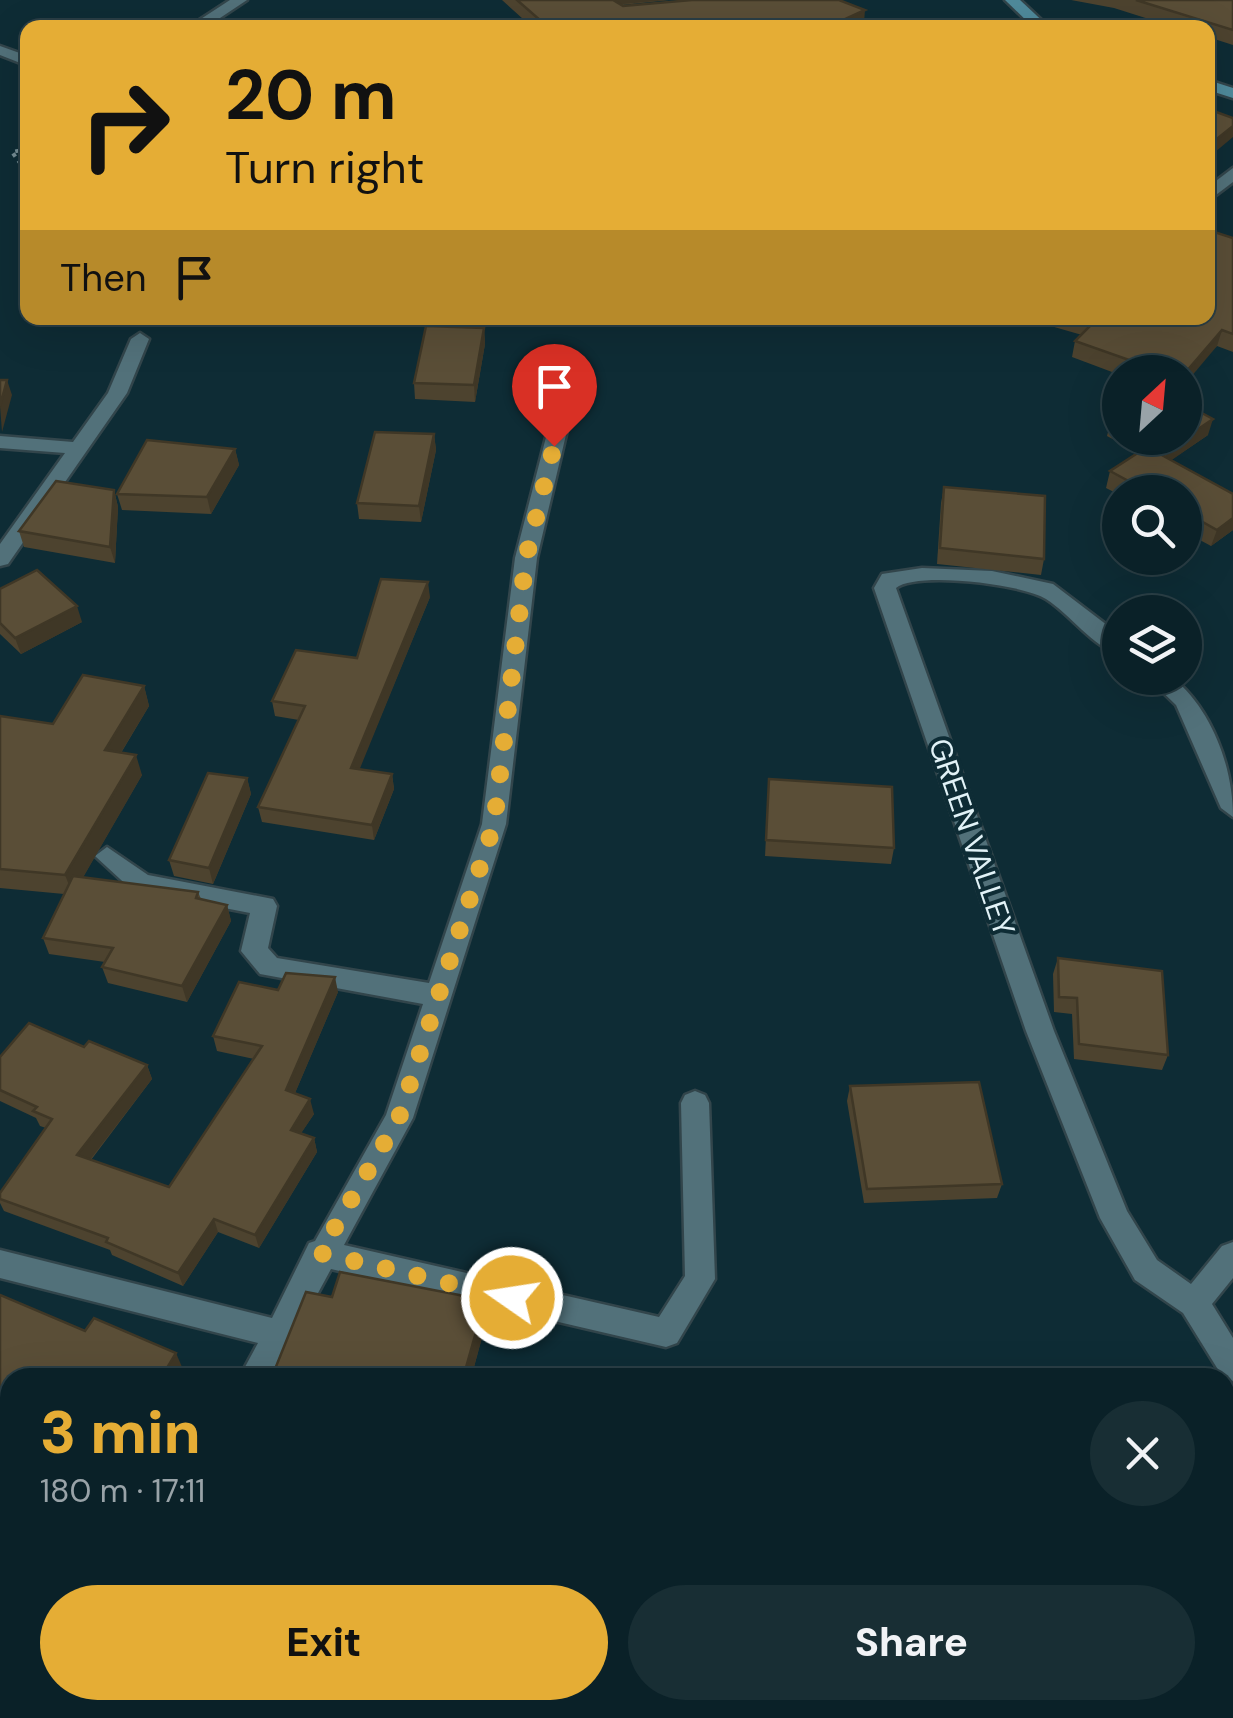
<!DOCTYPE html>
<html lang="en">
<head>
<meta charset="utf-8">
<style>
	body { margin:0; font-family:"DM Sans",sans-serif; background:#182e34; color:#f1f3f6; height:100vh; display:flex; flex-direction:column; font-size:38px; white-space:nowrap }
	* { box-sizing:border-box; margin:0 }
	p { font-size:32px; color:#99a3a8 }
	.icon { flex:none; width:55px; height:55px; fill:none; stroke:currentColor; stroke-width:2; stroke-linecap:round; stroke-linejoin:round }
	.map { position:relative; flex:1; overflow:hidden }
	.drawer { position:absolute; left:0px; top:1368px; width:1235px; height:352px; display:flex; flex-direction:column; background:#0a2128; border-radius:30px 30px 0 0; box-shadow:0 10px 40px #0002,0 0 0 2px #2a3e45 }
	.drawer>* { flex:none }
	.guide { position:absolute; left:20px; top:20px; width:1195px; height:305px; border-radius:20px; box-shadow:0 10px 40px #0002,0 0 0 2px #2a3e45; background:#e5ad35; color:#111; overflow:hidden }
	.needle { width:65px; rotate:26deg }
	.tools { position:absolute; left:1102px; top:355px; display:grid; gap:20px }
	.tools a { display:grid; place-items:center; width:100px; height:100px; border-radius:50%; background:#0a2128; box-shadow:0 10px 40px #0002,0 0 0 2px #2a3e45; font-size:50px }
	.pin { position:absolute; display:grid; place-items:center; width:85px; height:85px; color:#fff; margin:-102px -42px; border-radius:50% 50% 50% 0; rotate:-45deg; box-shadow:0 0 10px #0007 }
	.pin .icon { rotate:45deg }
	.me { position:absolute; width:110px; margin:-55px; rotate:283deg; stroke-linejoin:round; filter:drop-shadow(0 0 8px #0008) }
	.turn { display:flex; align-items:center; gap:35px; height:210px; padding:0 40px; font-size:45px }
	.turn .icon { width:130px; height:130px; stroke-width:2.5 }
	.turn b { display:block; font-size:70px; line-height:85px }
	.then { display:flex; align-items:center; height:95px; padding:0 40px; background:#0003; gap:20px; font-size:38px }
	.round { display:grid; place-items:center; flex:none; width:105px; height:105px; border-radius:52px; background:#182e34 }
	.summary { display:flex; align-items:center; justify-content:space-between; height:170px; padding:0 40px }
	h1 { font-size:60px; font-weight:800; line-height:75px; color:#e5ad35 }
	.button { display:flex; gap:20px; margin-top:auto; padding:20px 40px }
	.button a { flex:1; height:115px; border-radius:60px; background:#e5ad35; color:#111; font-size:40px; font-weight:800; line-height:115px; text-align:center }
	.button a+a { background:#182e34; color:#f1f3f6 }
	.map>svg:first-child { display:block }
</style>
</head>
<body>
<div class="map">
<svg width="1233" height="1718" viewBox="0 0 1233 1718">
	<rect width="100%" height="100%" fill="#0e2c35"/>
	<g fill="none" stroke-linecap="round" stroke-linejoin="round">
		<defs>
			<g id="minor">
				<path d="M230,0H247L205,28H187Z"/>
				<path d="M0,46L28,56V66L0,55Z"/>
				<path d="M1233,168V182L1208,201V187Z"/>
				<path d="M140,333L149,339L127,393L8,564L0,566V544L65,453L0,448V436L73,442L108,393L131,339Z"/>
				<path d="M572,365L581,371L537,558L506,824L413,1118L344,1245L659,1317L685,1276L681,1103L685,1095L695,1091L705,1095L709,1103L715,1279L677,1343L666,1347L331,1269L272,1378H239L258,1343L0,1278V1250L272,1318L309,1243L315,1241L386,1115L423,1004L260,974L241,951L250,913L132,890L95,856L107,847L148,875L273,899L277,906L268,948L277,958L429,983L482,824L515,558L563,371Z"/>
				<path d="M922,568L992,571L1053,584L1120,635V655C1093,647 1070,614 1046,599C1023,584 916,571 896,588L1054,1031L1127,1211L1157,1260L1191,1284L1222,1246L1233,1242V1278L1212,1304L1233,1338V1381L1222,1376L1183,1313L1135,1280L1100,1218L1026,1031L874,588L882,574Z"/>
				<path d="M1148,678H1173C1212,710 1233,767 1233,817L1221,808L1176,705Z"/>
				<path d="M1233,1616V1660L1225,1663V1619Z"/>
				<path d="M61,1710H97L94,1718H58Z"/>
				<path d="M1164,1710H1202L1198,1718H1161Z"/>
			</g>
			<g id="secondary">
				<path d="M1005,0H1020L1050,28H1034Z"/>
				<path d="M1208,80L1233,88V98L1208,90Z"/>
			</g>
		</defs>
		<use href="#minor" stroke="#32454b" stroke-width="5"/>
		<use href="#secondary" stroke="#32454b" stroke-width="5"/>
		<path stroke="#748c93" stroke-width="4" stroke-dasharray="4 5" stroke-linecap="butt" d="M28,149L12,152L28,174"/>
		<use href="#minor" fill="#52717a" fill-rule="evenodd"/>
		<use href="#secondary" fill="#4f8a9b" fill-rule="evenodd"/>
	</g>
	<g fill="#4d432f">
		<path d="M502,0H669L622,5L864,23L855,28H533Z"/>
		<path d="M1071,0H1233V45L1208,37V28H1177L1114,8Z"/>
		<path d="M1233,238V352L1217,346L1185,372H1120V375L1072,357L1075,341L1082,335L1023,318H1208Z"/>
		<path d="M484,328L485,344L475,402L415,399L414,383Z"/>
		<path d="M1120,415V438H1185L1208,435L1171,460L1233,494V530L1211,546L1185,532V492H1120V495L1106,488L1110,471L1139,453L1107,436L1111,420Z"/>
		<path d="M434,434L436,450L421,522L359,519L357,503Z"/>
		<path d="M235,449L239,465L211,514L122,510L117,494Z"/>
		<path d="M944,487L1044,559L1041,575L937,564L941,503Z"/>
		<path d="M114,490L118,507L115,563L24,547L19,531Z"/>
		<path d="M0,589L82,622L21,654L0,634Z"/>
		<path d="M430,597L359,769L392,774L394,789L374,840L262,822L258,807L299,720L275,716L272,701L357,658Z"/>
		<path d="M144,686L149,706L121,753L142,775L83,877L198,892L201,899L227,905L231,921L187,1002L108,983L102,967L105,962L49,954L43,938L64,894L0,888V716L53,724Z"/>
		<path d="M247,778L251,794L213,884L174,876L169,860Z"/>
		<path d="M769,779L894,848L891,864L765,856Z"/>
		<path d="M1058,958L1168,1055L1162,1070L1074,1059L1072,1014L1054,1012L1053,974Z"/>
		<path d="M278,990L338,992L295,1093L314,1114L301,1133L314,1138L317,1152L259,1248L218,1232L183,1286L112,1255L110,1250L4,1211L0,1203V1193L46,1128L40,1126L36,1118L0,1101V1057L84,1047L147,1065L152,1079L91,1160L169,1187L254,1059L217,1051L213,1036Z"/>
		<path d="M850,1086L1002,1184L997,1198L864,1203L847,1101Z"/>
		<path d="M332,1297L487,1319L471,1378H277L275,1369Z"/>
	</g>
	<g fill="#3f3726">
		<path d="M612,0H669L623,4L612,13Z"/>
		<path d="M865,10L864,23L855,28H826Z"/>
		<path d="M1233,126V137L1208,158V146Z"/>
		<path d="M484,328L485,344L475,402L474,385Z"/>
		<path d="M1222,330L1217,346L1185,384V373Z"/>
		<path d="M7,380L12,395L2,432L0,406Z"/>
		<path d="M1213,419L1208,435L1163,466L1167,450Z"/>
		<path d="M434,434L436,450L421,522L419,506Z"/>
		<path d="M235,449L239,465L211,514L207,497Z"/>
		<path d="M114,490L118,507L115,563L110,547Z"/>
		<path d="M1233,518V530L1211,546L1217,530Z"/>
		<path d="M428,582L430,597L354,783L351,768Z"/>
		<path d="M77,606L82,622L21,654L15,638Z"/>
		<path d="M144,686L149,706L111,769L105,750Z"/>
		<path d="M136,755L142,775L73,895L65,875Z"/>
		<path d="M392,774L394,789L374,840L372,825Z"/>
		<path d="M247,778L251,794L213,884L209,868Z"/>
		<path d="M227,905L231,921L187,1002L182,986Z"/>
		<path d="M335,977L338,992L290,1105L286,1090Z"/>
		<path d="M147,1065L152,1079L83,1169L77,1155Z"/>
		<path d="M310,1099L314,1114L294,1144L291,1130Z"/>
		<path d="M314,1138L317,1152L259,1248L255,1235Z"/>
		<path d="M214,1219L218,1232L183,1286L178,1273Z"/>
		<path d="M485,1300L487,1319L471,1378H463Z"/>
		<path d="M176,1353L182,1367L175,1378H161Z"/>
		<path d="M10,1600V1628L0,1648V1619Z"/>
	</g>
	<g fill="#5a4e37" stroke="#3f3726" stroke-width="2.5">
		<path d="M517,0H613L623,6L692,0H839L865,10L826,28H549Z"/>
		<path d="M1136,0H1233V30Z"/>
		<path d="M1208,109L1233,118V126L1208,146Z"/>
		<path d="M1208,230L1233,238V334L1222,330L1185,373L1163,372L1075,341L1094,322L1079,318H1208Z"/>
		<path d="M426,326L484,328L474,385L414,383Z"/>
		<path d="M0,380H7L0,406Z"/>
		<path d="M1185,404L1213,419L1167,450L1144,438H1185Z"/>
		<path d="M1120,415V425L1111,420Z"/>
		<path d="M375,432L434,434L419,506L357,503Z"/>
		<path d="M147,440L235,449L207,497L117,494Z"/>
		<path d="M1147,447L1233,494V518L1217,530L1185,512V492H1149L1110,471Z"/>
		<path d="M56,481L114,490L110,547L19,531Z"/>
		<path d="M944,487L1045,496L1044,559L940,548Z"/>
		<path d="M37,570L77,606L15,638L0,623V589Z"/>
		<path d="M381,579L428,582L351,768L392,774L372,825L258,807L305,706L272,701L296,650L357,658Z"/>
		<path d="M83,675L144,686L105,750L136,755L65,875L0,869V716L53,724Z"/>
		<path d="M208,773L247,778L209,868L169,860Z"/>
		<path d="M769,779L892,787L894,848L766,840Z"/>
		<path d="M73,876L198,892L196,898L227,905L182,986L102,967L113,948L43,938Z"/>
		<path d="M1058,958L1162,971L1168,1055L1079,1044L1077,998L1059,997Z"/>
		<path d="M286,973L335,977L286,1090L310,1099L291,1130L314,1138L255,1235L214,1219L178,1273L106,1242L108,1238L0,1199V1193L52,1119L33,1111L37,1107L0,1090V1057L29,1023L84,1047L89,1041L147,1065L77,1155L169,1187L262,1046L213,1036L239,982L278,990Z"/>
		<path d="M979,1082L1002,1184L867,1189L850,1086Z"/>
		<path d="M340,1272L485,1300L463,1378H317L275,1369L306,1292L332,1297Z"/>
		<path d="M0,1295L85,1331L94,1318L176,1353L161,1378H10V1600L0,1619Z"/>
	</g>
	<g fill="none" stroke-linecap="round" stroke-linejoin="round">
		<path stroke="#e5ad35" stroke-width="18" stroke-dasharray="0 32.4" d="M512,1298L320,1253L399,1118L494,824L526,558L554,446"/>
	</g>
	<g text-anchor="middle" dominant-baseline="central" stroke-width="8" stroke-linejoin="round" paint-order="stroke">
		<g font-size="30" fill="#e1f2f7" stroke="#0e2c35">
			<text transform="translate(972 837) rotate(71)">GREEN VALLEY</text>
		</g>
	</g>
</svg>
<div class="tools">
<a><svg class="needle" viewBox="-14 -14 28 28"><path d="M0-13l5 13h-10z" fill="#e53935"/><path d="M0 13l5-13h-10z" fill="#99a3a8"/></svg></a>
<a><svg class="icon" aria-label="search" viewBox="0 0 24 24"><circle cx="10" cy="10" r="6"/><path d="M15 15l6 6"/></svg></a>
<a><svg class="icon" aria-label="layers" viewBox="0 0 24 24"><path d="M12 4l9 5-9 5-9-5zM3 14l9 5 9-5"/></svg></a>
</div>
<div class="pin" style="left:554px;top:446px;background:#d93025"><svg class="icon" aria-label="arrive" viewBox="0 0 24 24"><path d="M6 21V4h12l-3 4 3 4H6"/></svg></div>
<svg class="me" style="left:512px;top:1298px" viewBox="-20 -20 40 40"><circle r="17" fill="#e5ad35" stroke="#fff" stroke-width="3"/><path d="M0-11L8 9 0 5-8 9z" fill="#fff"/></svg>
<div class="guide">
<div class="turn"><svg class="icon" aria-label="right" viewBox="0 0 24 24"><path d="M7 20v-9h11M14 6l5 5-5 5"/></svg><div><b>20 m</b>Turn right</div></div>
<div class="then">Then<svg class="icon" aria-label="arrive" viewBox="0 0 24 24"><path d="M6 21V4h12l-3 4 3 4H6"/></svg></div>
</div>
<section class="drawer">
<div class="summary"><div><h1>3 min</h1><p>180 m · 17:11</p></div><a class="round"><svg class="icon" aria-label="close" viewBox="0 0 24 24"><path d="M6 6l12 12M18 6L6 18"/></svg></a></div>
<div class="button"><a>Exit</a><a>Share</a></div>
</section>
</div>
</body>
</html>
